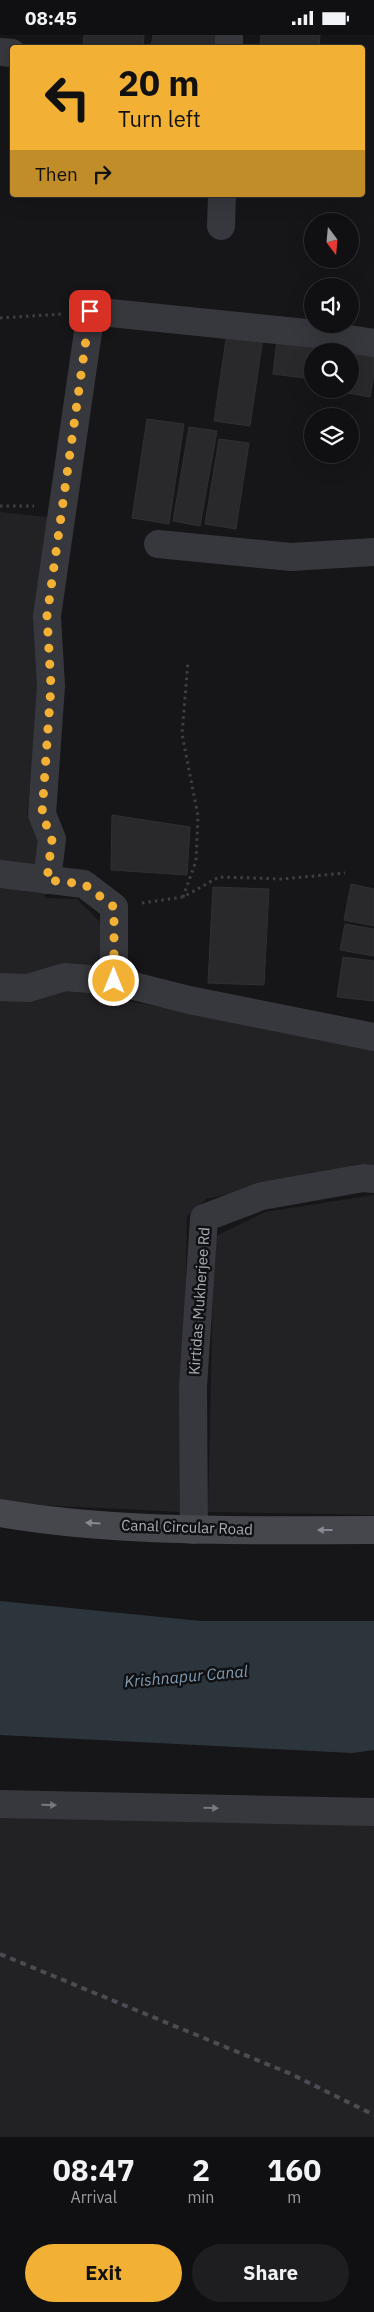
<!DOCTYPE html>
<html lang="en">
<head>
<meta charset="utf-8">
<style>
	body { margin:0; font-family:"IBM Plex Sans",sans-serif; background:#1e1e20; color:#f1f3f6; height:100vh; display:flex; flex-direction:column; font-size:19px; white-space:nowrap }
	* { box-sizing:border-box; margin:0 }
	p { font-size:16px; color:#9c9d9f }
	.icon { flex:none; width:28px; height:28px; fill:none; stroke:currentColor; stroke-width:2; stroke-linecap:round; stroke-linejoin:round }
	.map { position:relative; height:2102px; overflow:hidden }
	.details { display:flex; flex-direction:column; background:#101012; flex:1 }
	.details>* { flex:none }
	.top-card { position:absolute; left:10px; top:10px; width:355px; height:152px; border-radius:5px; box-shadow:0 5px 20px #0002,0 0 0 1px #303032; background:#f2b134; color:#111; overflow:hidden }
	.needle { width:32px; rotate:164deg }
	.buttons { position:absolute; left:304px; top:178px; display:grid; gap:10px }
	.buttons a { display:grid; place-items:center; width:55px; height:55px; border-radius:50%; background:#101012; box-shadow:0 5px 20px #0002,0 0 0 1px #303032; font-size:25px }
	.pin { position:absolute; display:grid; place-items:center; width:42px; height:42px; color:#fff; margin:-21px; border-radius:10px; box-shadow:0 2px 8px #0006 }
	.me { position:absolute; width:55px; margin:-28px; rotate:0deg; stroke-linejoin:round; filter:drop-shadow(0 0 4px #0008) }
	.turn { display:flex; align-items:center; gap:18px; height:105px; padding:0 25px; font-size:22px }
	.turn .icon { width:65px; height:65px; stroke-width:2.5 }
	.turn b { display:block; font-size:35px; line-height:42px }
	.then { display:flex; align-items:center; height:48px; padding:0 25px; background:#0003; gap:10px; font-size:19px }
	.eta { display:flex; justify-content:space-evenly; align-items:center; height:85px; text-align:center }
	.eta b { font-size:30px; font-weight:800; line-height:35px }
	.primary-button { display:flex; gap:10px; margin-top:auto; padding:10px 25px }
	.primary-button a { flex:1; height:58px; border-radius:30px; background:#f2b134; color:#111; font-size:20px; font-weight:800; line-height:58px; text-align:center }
	.primary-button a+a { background:#1e1e20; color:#f1f3f6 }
	.status { display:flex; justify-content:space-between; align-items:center; height:35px; padding:0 25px; background:#101012; direction:ltr }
	.status svg { height:14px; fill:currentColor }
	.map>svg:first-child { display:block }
</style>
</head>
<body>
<div class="status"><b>08:45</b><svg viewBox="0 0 49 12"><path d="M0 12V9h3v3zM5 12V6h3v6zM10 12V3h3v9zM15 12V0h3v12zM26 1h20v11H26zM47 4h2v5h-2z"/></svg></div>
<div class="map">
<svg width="374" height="2102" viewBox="0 0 374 2102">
	<rect width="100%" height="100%" fill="#161618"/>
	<g fill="#222225">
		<path d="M0,477L48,482L40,652L27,780L48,809L39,833L45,863L77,864L104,891V937L117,964L374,1012V1130L359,1129L206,1164L187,1181L181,1477L0,1468Z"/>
		<path d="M374,1160V1480L208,1477L214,1202L265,1177Z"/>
		<path d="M0,1765L374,1772V2102H0Z"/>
	</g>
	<path fill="#2c353c" d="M0,1566L201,1586H374V1715L352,1718L0,1700Z"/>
	<g fill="#29292c" stroke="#303034">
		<path d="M84,0H144L143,12H83Z"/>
		<path d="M153,0H214L222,1L220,12H151Z"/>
		<path d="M261,0H320L319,12L260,11Z"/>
		<path d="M228,291L264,296L250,391L214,386Z"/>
		<path d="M278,298L323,304L321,316H312V344L273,339Z"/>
		<path d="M338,308L374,314V339L370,362L331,355L350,354V316H337Z"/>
		<path d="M147,384L184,389L169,489L132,483Z"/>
		<path d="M189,392L217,396L200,491L173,486Z"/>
		<path d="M219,404L249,408L236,494L205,489Z"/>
		<path d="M112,780L190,792L187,840L111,835Z"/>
		<path d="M351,849L374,854V891L344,885Z"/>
		<path d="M213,852L269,854L264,950L208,948Z"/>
		<path d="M345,889L374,894V921L340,915Z"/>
		<path d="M343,922L374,926V966L337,962Z"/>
	</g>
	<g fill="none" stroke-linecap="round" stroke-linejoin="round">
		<g stroke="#3d3f44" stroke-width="3" stroke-dasharray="2.5 4" stroke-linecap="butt">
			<path d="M0,283L62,279"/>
			<path d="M0,471H34"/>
			<path d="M183,862L196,826L198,781L182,699L188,626"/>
			<path d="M142,868L183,862L219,842L283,844L345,838"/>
		</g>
		<g stroke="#37383d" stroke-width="28">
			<path d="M229,12V0"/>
			<path d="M0,17L12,18"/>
			<path d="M221,191L222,160"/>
			<path d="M158,509L291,522L374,517"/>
			<path d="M0,839L84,849L114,872V946"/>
			<path d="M47,845L52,804L42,779L51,651L47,581L91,276L316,299L374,308"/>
			<path d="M0,952L28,953L65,942L114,946L189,965L374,1002"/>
			<path d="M194,1495L193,1352L204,1183L262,1161L363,1143L374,1144"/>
			<path d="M0,1769L374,1777"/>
		</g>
		<path stroke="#45474d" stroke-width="28" d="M0,1478C123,1499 250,1495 374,1495"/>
		<path stroke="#4a4c52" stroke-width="4" stroke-dasharray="6 5" stroke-linecap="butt" d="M0,1919L291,2039L374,2080"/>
	</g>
	<defs><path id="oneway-solid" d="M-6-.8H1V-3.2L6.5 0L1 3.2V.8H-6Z" transform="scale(1.25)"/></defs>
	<g fill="#858993">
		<use href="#oneway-solid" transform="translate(93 1488) rotate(-176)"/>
		<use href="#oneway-solid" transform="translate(325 1495) rotate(-180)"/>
	</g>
	<g fill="#757881">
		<use href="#oneway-solid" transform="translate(49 1770) rotate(1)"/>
		<use href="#oneway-solid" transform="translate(211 1773) rotate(1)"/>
	</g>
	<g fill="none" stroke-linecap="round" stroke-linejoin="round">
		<path stroke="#f2b134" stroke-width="9" stroke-dasharray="0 16.2" d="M90,276L47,581L51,651L42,779L52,804L47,845L84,849L114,872V946"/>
	</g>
	<g text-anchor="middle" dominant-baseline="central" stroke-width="5" stroke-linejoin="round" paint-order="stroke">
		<g font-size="15" fill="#a8adb8" stroke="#111113">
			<text transform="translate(199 1266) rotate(-86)">Kirtidas Mukherjee Rd</text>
			<text transform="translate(187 1492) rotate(2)">Canal Circular Road</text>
		</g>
		<g font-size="16" font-style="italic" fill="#7f9bb3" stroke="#111113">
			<text transform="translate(186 1641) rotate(-5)">Krishnapur Canal</text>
		</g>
	</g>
</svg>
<div class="buttons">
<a><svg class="needle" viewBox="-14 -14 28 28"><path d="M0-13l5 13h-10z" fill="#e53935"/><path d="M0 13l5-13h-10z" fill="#9c9d9f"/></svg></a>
<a><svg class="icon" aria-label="sound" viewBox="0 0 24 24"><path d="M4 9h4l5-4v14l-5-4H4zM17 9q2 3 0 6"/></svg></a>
<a><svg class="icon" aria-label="search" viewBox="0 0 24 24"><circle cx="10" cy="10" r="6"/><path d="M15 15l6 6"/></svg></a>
<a><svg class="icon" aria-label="layers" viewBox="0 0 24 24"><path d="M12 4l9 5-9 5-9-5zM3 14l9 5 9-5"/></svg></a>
</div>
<div class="pin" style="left:90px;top:276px;background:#d93025"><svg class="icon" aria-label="arrive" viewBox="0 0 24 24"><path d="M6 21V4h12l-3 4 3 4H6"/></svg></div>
<svg class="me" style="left:114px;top:946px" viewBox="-20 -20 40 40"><circle r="17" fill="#f2b134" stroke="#fff" stroke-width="3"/><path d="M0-11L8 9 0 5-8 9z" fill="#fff"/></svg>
<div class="top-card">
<div class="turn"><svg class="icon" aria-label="left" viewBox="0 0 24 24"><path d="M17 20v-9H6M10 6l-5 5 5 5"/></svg><div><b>20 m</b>Turn left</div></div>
<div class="then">Then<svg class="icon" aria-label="right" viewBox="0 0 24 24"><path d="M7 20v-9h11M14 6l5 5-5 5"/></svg></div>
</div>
</div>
<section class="details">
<div class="eta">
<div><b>08:47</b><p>Arrival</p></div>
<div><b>2</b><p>min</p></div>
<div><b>160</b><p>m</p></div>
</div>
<div class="primary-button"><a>Exit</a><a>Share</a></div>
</section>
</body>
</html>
